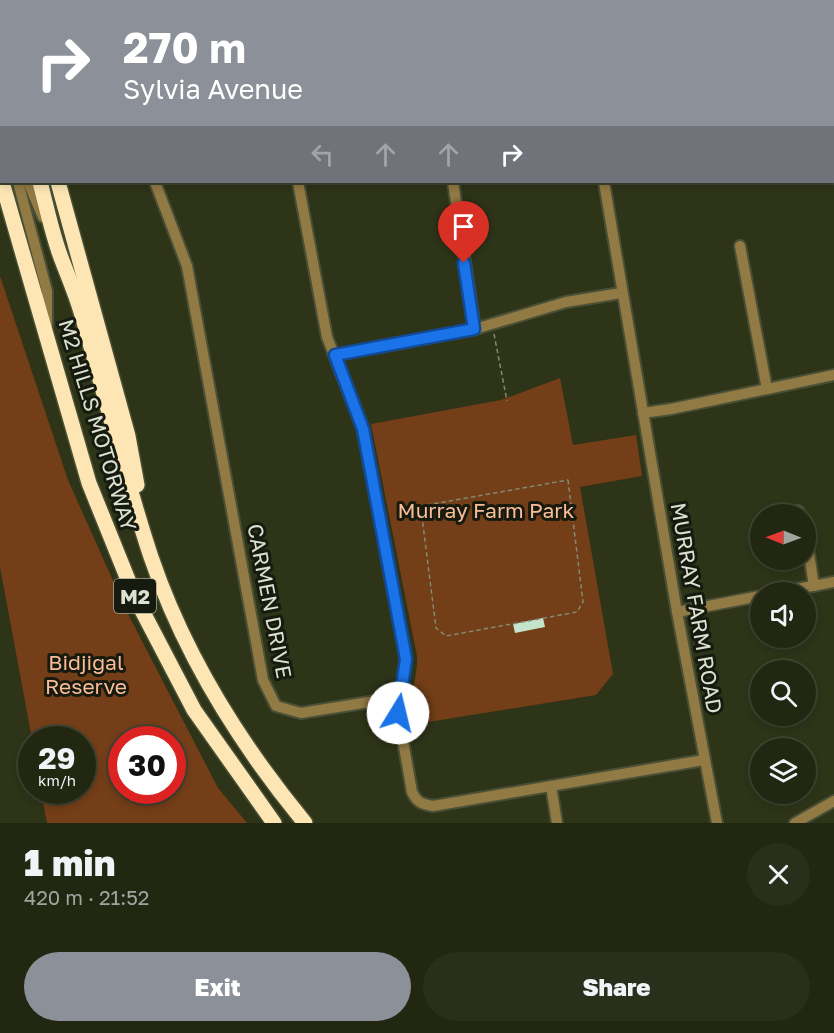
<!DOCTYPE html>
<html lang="en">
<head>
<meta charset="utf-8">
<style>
	body { margin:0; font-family:"Golos Text",sans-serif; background:#2a2f1b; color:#f1f3f6; height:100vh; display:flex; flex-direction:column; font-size:22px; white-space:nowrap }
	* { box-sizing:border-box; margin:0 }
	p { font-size:20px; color:#a2a59f }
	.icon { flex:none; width:33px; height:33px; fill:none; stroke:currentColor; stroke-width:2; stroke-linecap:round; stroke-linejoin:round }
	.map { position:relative; height:823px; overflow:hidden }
	.side { display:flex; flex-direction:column; background:#222712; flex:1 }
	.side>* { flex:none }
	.banner { position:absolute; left:0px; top:0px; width:834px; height:183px; box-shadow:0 3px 9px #0003,0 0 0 2px #3f4432; background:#8c9099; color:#fff; overflow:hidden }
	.needle { width:39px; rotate:271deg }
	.controls { position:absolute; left:750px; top:504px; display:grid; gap:12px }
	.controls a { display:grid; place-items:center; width:66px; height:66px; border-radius:50%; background:#222712; box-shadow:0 3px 9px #0003,0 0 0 2px #3f4432; font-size:30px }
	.speed { position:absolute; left:18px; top:726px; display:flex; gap:12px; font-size:30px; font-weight:700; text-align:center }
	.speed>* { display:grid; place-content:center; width:78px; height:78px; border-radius:50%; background:#222712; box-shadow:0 3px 9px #0003,0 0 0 2px #3f4432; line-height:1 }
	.speed small { font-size:15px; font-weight:400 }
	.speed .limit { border:9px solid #d22; background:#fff; color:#111 }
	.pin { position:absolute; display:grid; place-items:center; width:51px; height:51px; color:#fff; margin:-62px -26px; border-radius:50% 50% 50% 0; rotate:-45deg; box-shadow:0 0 6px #0007 }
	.pin .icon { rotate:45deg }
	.me { position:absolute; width:66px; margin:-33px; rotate:9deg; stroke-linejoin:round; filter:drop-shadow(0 0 4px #0008) }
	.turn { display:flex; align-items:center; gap:21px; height:126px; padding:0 24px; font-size:27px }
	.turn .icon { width:78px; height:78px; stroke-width:2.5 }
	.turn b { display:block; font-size:42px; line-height:51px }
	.lanes { display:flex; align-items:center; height:57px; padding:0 24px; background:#0003; justify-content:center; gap:30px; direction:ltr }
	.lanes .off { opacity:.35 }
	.round { display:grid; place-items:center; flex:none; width:63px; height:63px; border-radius:32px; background:#2a2f1b }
	.headline { display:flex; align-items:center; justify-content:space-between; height:102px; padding:0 24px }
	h1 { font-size:36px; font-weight:800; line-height:45px }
	.primary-button { display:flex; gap:12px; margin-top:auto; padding:12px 24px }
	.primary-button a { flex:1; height:69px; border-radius:36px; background:#8c9099; color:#fff; font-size:24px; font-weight:800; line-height:69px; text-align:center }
	.primary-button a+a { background:#2a2f1b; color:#f1f3f6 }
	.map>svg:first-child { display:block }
</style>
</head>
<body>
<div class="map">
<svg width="834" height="823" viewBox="0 0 834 823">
	<rect width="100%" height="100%" fill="#2e3418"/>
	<g fill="#733e18" fill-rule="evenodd">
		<path d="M0,276L68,480L127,612L218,788L247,823H47L41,791L82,790V740L32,739L0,567ZM122,740H172V790H122Z"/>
		<path d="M560,378L573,445L636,435L642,476L580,487L613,674L596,695L410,725C407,701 418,679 417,656L371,424L501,400Z"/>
	</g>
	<path fill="#c5e4cc" d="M543,618L545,627L515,633L513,624Z"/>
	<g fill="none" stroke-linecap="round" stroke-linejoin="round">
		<path stroke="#484e34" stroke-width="14" stroke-dasharray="14 7" stroke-linecap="butt" d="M0,22H2"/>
		<defs>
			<g id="minor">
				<path d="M187,0V2"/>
				<path d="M571,0V2"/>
				<path d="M832,37L834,36"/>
				<path d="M0,81L2,87"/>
				<path d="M0,117L2,120"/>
				<path d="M18,182L47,291V326"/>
				<path d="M28,182L43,217"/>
				<path d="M155,182L187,266L263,680L276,706L301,713L400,697"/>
				<path d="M298,182L327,337L363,429L406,659L398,713L412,792C417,802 421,804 433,806L704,760"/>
				<path d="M453,182L475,329"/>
				<path d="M604,182L677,612L717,823"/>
				<path d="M740,246L767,389"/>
				<path d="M335,355L475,329L566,302L621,293"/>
				<path d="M643,413L671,409L834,375"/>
				<path d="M798,511L800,514"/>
				<path d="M806,535L814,586"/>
				<path d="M781,592L834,582"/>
				<path d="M677,612L760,596"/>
				<path d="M551,786L557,823"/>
				<path d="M795,823L834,801"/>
			</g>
			<g id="major">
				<path d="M118,0V2"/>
				<path d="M140,2V0"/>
			</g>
			<g id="highway">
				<path d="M6,0L7,2"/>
				<path d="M0,32L2,38"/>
				<path d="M2,182L89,483L135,597L194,710L274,823"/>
				<path d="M40,182C46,205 51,229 59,252C66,272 75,291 81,312C105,393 124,476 151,557C184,654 240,744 305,823"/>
				<path d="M58,182L128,436L137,485"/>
			</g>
		</defs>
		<use href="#minor" stroke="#4a5036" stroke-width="14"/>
		<use href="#major" stroke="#4a5036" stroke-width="16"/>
		<use href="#highway" stroke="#4a5036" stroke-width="18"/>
		<g stroke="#848973" stroke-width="1.5" stroke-dasharray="4.5 3" stroke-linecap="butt">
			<path d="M494,334L507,401"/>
			<path d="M568,480L583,602L577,612L446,636L436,628L422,517L427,505Z"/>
		</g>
		<use href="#minor" stroke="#927a44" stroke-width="10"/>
		<use href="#major" stroke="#f4c247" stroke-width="14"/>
		<use href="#highway" stroke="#fde6b4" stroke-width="15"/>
	</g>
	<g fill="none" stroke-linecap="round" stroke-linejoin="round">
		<defs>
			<path id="route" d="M398,713L406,659L363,429L335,355L474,329L464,263"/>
		</defs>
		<use href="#route" stroke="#114b97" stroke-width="15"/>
		<use href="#route" stroke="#1a73e8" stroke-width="10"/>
	</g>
	<g text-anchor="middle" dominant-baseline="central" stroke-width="6" stroke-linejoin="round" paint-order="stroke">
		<rect fill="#171a0e" stroke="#a2a596" stroke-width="1.5" x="114" y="579" width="42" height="34" rx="4.5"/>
		<g font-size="20" font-weight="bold" fill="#dde1d1">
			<text x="135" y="596">M2</text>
		</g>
		<g font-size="21" fill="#dde1d1" stroke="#171a0e">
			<text transform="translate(98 425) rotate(73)">M2 HILLS MOTORWAY</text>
			<text transform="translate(270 601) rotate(79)">CARMEN DRIVE</text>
			<text transform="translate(697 608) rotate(80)">MURRAY FARM ROAD</text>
		</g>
		<g font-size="21" fill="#f9bd98" stroke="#171a0e">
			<text x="486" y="510">Murray Farm Park</text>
			<text x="86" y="662">Bidjigal<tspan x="86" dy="24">Reserve</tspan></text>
		</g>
	</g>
</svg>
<div class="controls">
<a><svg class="needle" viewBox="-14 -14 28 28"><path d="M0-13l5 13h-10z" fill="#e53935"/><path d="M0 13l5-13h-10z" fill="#a2a59f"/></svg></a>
<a><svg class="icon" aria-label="sound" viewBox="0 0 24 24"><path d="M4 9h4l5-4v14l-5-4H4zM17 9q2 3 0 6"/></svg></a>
<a><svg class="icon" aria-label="search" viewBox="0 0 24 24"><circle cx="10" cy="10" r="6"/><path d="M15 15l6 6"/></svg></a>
<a><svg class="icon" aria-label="layers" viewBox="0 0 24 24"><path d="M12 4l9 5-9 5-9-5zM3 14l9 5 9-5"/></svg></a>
</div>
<div class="speed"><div>29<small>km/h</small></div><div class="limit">30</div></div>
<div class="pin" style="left:464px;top:263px;background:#d93025"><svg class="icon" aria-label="arrive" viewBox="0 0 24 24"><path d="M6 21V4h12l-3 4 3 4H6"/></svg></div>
<svg class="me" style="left:398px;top:713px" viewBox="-20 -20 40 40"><circle r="19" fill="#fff"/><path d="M0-13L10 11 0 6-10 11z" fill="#1a73e8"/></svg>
<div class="banner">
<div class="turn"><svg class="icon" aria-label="right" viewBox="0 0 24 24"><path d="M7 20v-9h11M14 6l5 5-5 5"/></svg><div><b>270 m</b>Sylvia Avenue</div></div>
<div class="lanes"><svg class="icon off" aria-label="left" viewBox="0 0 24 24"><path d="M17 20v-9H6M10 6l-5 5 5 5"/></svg><svg class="icon off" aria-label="ahead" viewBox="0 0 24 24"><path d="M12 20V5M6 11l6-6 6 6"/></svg><svg class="icon off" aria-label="ahead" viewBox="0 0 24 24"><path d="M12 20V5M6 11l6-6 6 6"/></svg><svg class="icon" aria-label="right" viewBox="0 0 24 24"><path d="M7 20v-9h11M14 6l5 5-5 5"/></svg></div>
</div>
</div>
<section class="side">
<div class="headline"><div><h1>1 min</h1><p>420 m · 21:52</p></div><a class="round"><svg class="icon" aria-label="close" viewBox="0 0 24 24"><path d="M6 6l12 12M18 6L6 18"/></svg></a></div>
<div class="primary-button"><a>Exit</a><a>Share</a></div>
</section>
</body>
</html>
